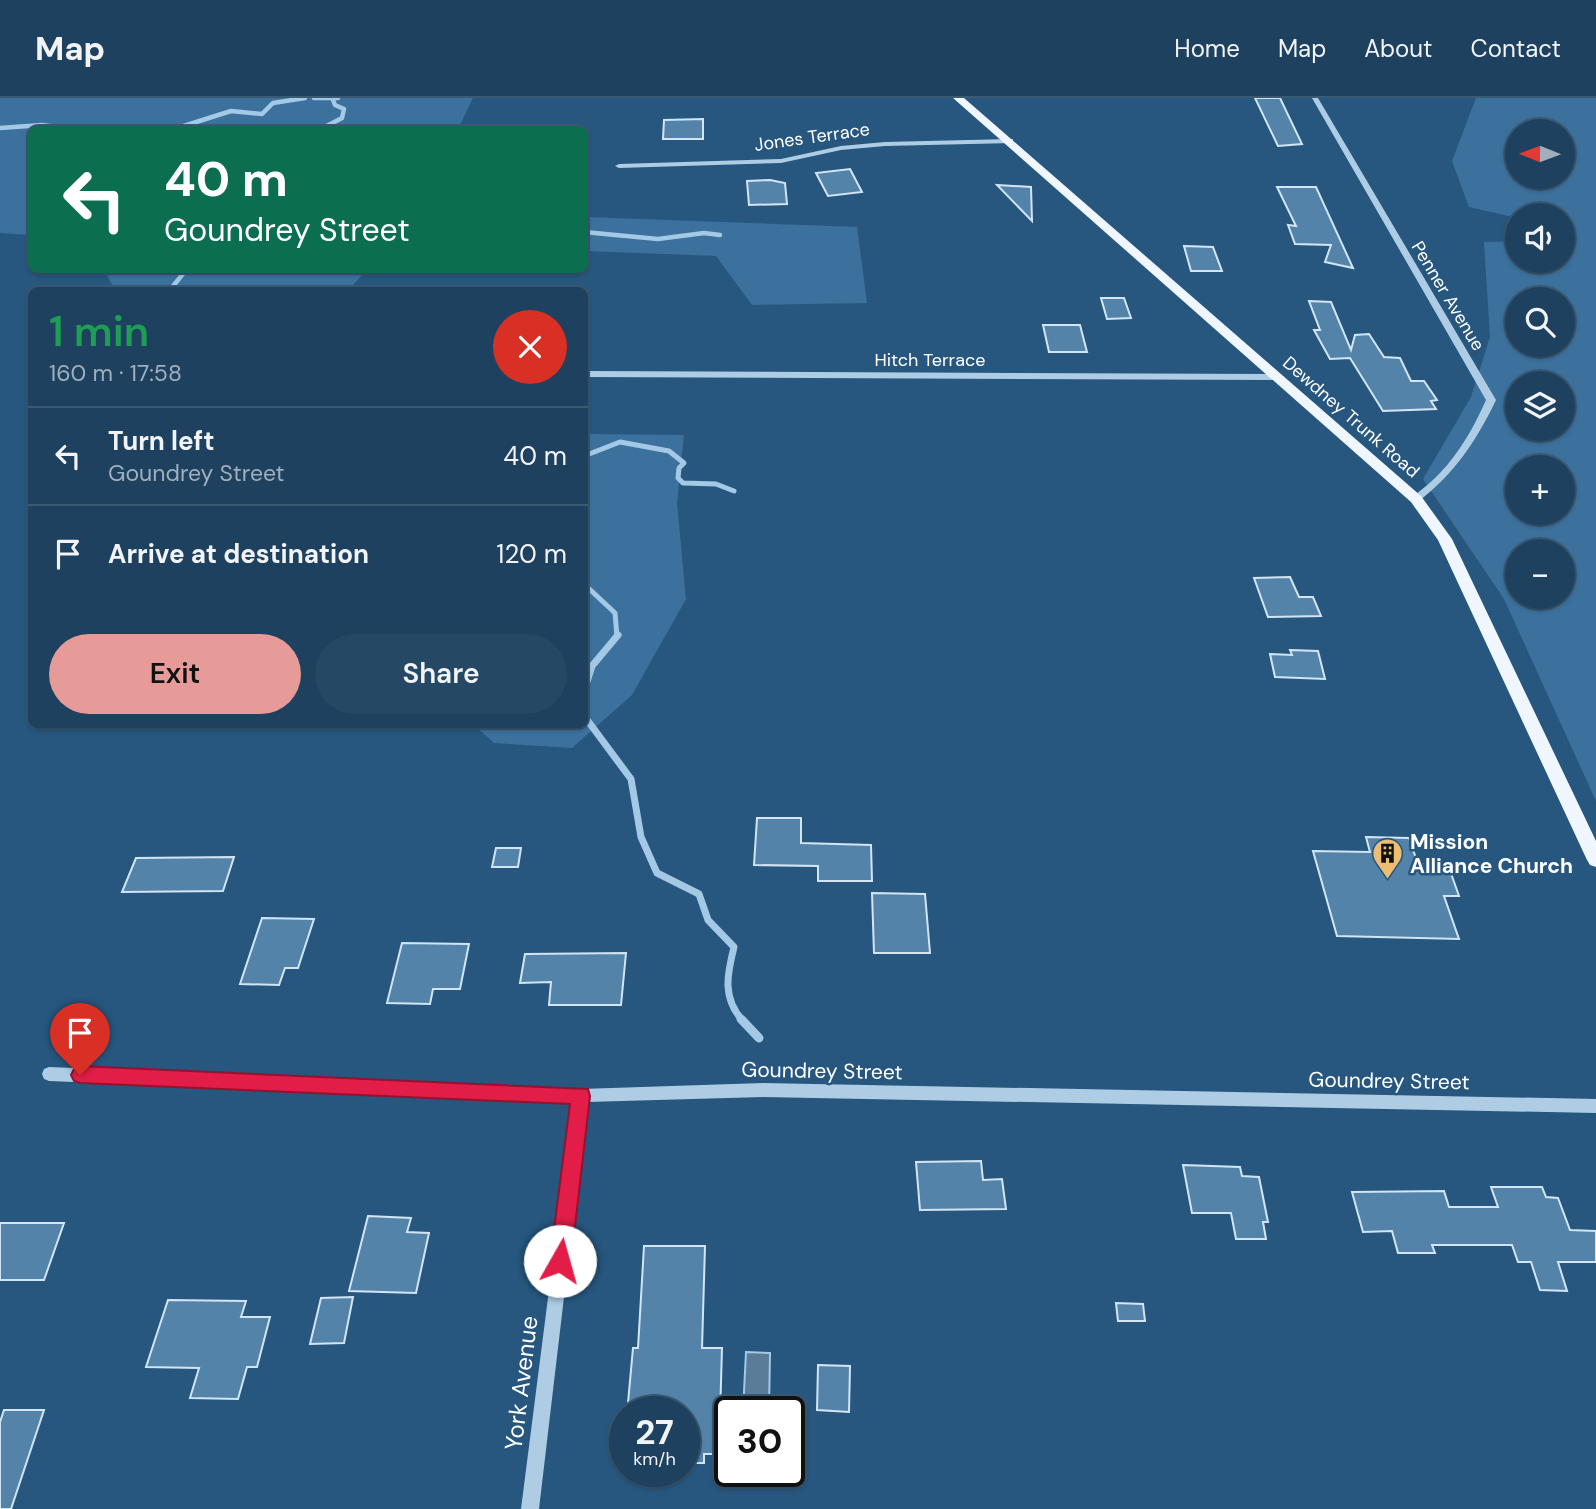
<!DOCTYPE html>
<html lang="en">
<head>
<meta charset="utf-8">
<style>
	body { margin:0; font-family:"DM Sans",sans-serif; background:#254865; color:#f1f3f6; height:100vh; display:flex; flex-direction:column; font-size:26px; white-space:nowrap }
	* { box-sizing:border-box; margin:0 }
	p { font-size:23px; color:#a0afbd }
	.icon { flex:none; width:38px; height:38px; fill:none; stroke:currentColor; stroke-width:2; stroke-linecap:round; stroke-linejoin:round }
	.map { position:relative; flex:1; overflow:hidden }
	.side { position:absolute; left:28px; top:189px; width:560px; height:441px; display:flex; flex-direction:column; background:#1d415f; border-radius:10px; box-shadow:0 2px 5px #0004,0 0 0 2px #3b5a74 }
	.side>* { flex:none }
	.top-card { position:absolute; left:28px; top:28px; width:560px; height:147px; border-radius:10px; box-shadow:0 2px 5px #0004,0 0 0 2px #3b5a74; background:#0b6e4f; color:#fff; overflow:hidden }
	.needle { width:46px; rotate:271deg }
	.controls { position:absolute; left:1505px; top:21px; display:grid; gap:14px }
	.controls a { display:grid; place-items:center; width:70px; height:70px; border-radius:50%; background:#1d415f; box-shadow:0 2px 5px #0004,0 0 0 2px #3b5a74; font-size:35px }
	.speed { position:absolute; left:609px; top:1298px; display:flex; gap:14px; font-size:35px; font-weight:700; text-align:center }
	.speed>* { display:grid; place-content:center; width:91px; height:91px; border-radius:50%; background:#1d415f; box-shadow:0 2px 5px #0004,0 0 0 2px #3b5a74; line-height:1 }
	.speed small { font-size:18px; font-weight:400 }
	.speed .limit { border:4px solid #111; border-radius:10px; background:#fff; color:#111 }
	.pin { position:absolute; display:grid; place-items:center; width:60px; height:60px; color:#fff; margin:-72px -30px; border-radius:50% 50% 50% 0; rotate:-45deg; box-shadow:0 0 7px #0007 }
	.pin .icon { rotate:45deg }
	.me { position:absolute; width:77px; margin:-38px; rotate:7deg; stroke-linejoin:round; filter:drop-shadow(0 0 5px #0008) }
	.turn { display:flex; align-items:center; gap:24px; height:147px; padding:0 21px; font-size:32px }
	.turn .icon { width:91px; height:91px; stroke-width:2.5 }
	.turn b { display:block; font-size:49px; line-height:60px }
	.round { display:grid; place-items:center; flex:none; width:74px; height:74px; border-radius:37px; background:#254865 }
	.head { display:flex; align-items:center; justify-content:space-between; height:119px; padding:0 21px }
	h1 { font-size:42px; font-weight:600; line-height:52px; color:#1e9e55 }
	.action { display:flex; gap:14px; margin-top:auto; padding:14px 21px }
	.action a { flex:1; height:80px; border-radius:42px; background:#e69b98; color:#111; font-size:28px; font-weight:600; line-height:80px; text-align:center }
	.action a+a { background:#254865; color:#f1f3f6 }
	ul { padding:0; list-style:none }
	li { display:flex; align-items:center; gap:21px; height:98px; padding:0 21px; border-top:2px solid #3b5a74 }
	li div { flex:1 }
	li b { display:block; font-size:26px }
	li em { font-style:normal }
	header { display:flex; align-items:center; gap:42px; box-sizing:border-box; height:98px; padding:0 35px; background:#1d415f; border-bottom:2px solid #3b5a74 }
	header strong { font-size:33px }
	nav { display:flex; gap:38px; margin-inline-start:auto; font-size:24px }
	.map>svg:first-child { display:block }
</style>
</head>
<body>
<header>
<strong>Map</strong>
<nav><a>Home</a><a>Map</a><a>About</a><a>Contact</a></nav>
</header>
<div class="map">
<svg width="1596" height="1411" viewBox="0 0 1596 1411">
	<rect width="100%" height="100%" fill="#27577f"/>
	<g fill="#3c719d" fill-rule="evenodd">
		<path d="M0,0H473L458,31L32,32L31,137L0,135Z"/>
		<path d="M1476,0H1596V703L1504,501L1423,381L1471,299L1490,239L1484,144L1517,143V163H1563V117H1517V120L1469,109L1452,63ZM1517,33H1563V79H1517ZM1517,201H1563V247H1517ZM1517,285H1563V331H1517ZM1517,369H1563V415H1517ZM1517,453H1563V499H1517Z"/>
		<path d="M585,119L857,129L867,205L752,207L716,158L585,153Z"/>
		<path d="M104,172H366L349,192H115Z"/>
		<path d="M585,336L684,337L677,405L686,501L632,597L572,650L494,645L474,627L584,626Z"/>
	</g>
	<path fill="#5a7c98" stroke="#a3c9e6" stroke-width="2" d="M746,1254L770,1255L769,1314H743Z"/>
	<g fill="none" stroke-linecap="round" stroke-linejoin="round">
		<g stroke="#a3c9e6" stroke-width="4.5">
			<path d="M314,0H338"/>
			<path d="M0,30L42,27L77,32"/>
			<path d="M171,32L231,13L262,16L273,5L305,0"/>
			<path d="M319,32L342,20L344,11L335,7L333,2"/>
			<path d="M584,134L658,141L704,135L720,137"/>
			<path d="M170,192L186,172"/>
		</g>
		<g stroke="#a3c9e6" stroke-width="5">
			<path d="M584,358L620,344L669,353L684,365L679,370L678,380L683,385L716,386L734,393"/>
			<path d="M584,486L615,515L617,539"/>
		</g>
		<path stroke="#a3c9e6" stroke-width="7" d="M618,537L592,568L585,590V619L631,681L641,739L657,775L699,796L708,822L734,849C727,877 722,900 743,923"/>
		<path stroke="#a3c9e6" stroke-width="9" d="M741,921L759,940"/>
	</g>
	<g fill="#5483aa" stroke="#d1e5f5" stroke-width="2">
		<path d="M1255,0H1280L1302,46L1278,48Z"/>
		<path d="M703,21V41H663L664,22Z"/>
		<path d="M850,71L862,94L828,98L816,75Z"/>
		<path d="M770,82L785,85L787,106L749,107L747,83Z"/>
		<path d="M997,87L1031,89L1032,123Z"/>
		<path d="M1277,89H1316L1353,170L1325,164L1331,147L1295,146L1288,127L1296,128Z"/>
		<path d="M1184,148L1213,149L1222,173H1191Z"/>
		<path d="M1101,200H1124L1131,220L1107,221Z"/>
		<path d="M1309,203L1331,204L1351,252L1355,237L1369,236L1384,259L1400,260L1411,283H1424L1437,302L1431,303L1436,311L1383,313L1350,260L1330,261L1314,232H1320Z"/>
		<path d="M1043,227H1080L1087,254H1049Z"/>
		<path d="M1290,479L1299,499H1313L1321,518L1268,519L1254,480Z"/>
		<path d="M1290,552L1318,553L1325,581L1275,579L1270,556L1292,557Z"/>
		<path d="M757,720H801V745L871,747L872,783H818V768L754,767Z"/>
		<path d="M1366,739L1409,740L1418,766L1448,767L1459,798H1444L1459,841L1337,838L1313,753L1370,754Z"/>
		<path d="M496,750H521L518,769H492Z"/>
		<path d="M234,759L223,793L122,794L136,760Z"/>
		<path d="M872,795L925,796L930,855H874Z"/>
		<path d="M262,820L314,821L298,870H285L279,887L240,886Z"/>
		<path d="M402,845L469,846L460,891H433L430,906L387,905Z"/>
		<path d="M626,855L621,907H549L551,884L520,885L525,856Z"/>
		<path d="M981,1063L983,1082L1002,1081L1006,1111L920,1112L916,1064Z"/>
		<path d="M1183,1067L1240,1069L1242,1078L1259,1079L1268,1124H1263L1266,1141H1236L1231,1115H1192Z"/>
		<path d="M1491,1089H1542L1546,1099L1558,1100L1570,1132L1596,1133V1164H1558L1567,1193L1540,1192L1531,1164H1518L1512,1147H1432L1435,1155H1398L1392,1133L1363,1134L1352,1094L1444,1093L1449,1109H1498Z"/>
		<path d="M368,1118L411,1120L407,1134L429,1135L416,1195L349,1193Z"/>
		<path d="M0,1125H64L44,1182H0Z"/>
		<path d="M644,1148H705L702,1250H722L720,1318H730V1356H704V1365H684V1314H651L652,1305H628L633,1250H638Z"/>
		<path d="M353,1199L344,1245L310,1246L321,1200Z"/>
		<path d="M168,1202L246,1203L241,1219H270L257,1269H247L238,1301L190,1300L199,1270L146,1269Z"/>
		<path d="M1116,1205L1143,1206L1145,1223H1118Z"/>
		<path d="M818,1267L850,1268L849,1314L817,1312Z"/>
		<path d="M4,1312H44L11,1411H0V1324Z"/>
	</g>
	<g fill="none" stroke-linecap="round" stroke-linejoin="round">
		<g fill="#aecde5" fill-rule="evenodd">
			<path d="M1312,0H1318L1496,302C1477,342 1454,376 1419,403L1416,404L1411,401C1420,392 1431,385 1440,375C1460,354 1474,329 1486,302Z"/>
			<path d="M1010,41H1013V45L885,48L841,52L781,65L619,70L615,68L619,66L781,61L841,48L885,44Z"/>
			<path d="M584,273L1275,276L1279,279L1275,282L584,279Z"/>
			<path d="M49,969L581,991L763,985L1596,1001V1015L763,999L587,1004L539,1411H521L573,1004L49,983L44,981L42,976L44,971Z"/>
		</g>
		<path fill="#eff6fd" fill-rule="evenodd" d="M953,0H964L1421,398L1452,441L1596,743V769L1590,767L1587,762L1438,442L1411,404Z"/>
	</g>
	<path fill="#e11d48" stroke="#92132f" stroke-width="2" d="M80,968L588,991L590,998L571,1163L568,1170L560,1173L553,1170L550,1163L570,1006L80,985L74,983L71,977L74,971Z"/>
	<defs>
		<symbol id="building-pin" viewBox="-11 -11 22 30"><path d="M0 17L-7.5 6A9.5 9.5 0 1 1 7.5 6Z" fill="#edbd74" stroke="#27577f"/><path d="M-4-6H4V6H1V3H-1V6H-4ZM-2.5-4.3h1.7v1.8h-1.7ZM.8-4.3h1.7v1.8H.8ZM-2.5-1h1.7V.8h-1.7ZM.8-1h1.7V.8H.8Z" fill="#111"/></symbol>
	</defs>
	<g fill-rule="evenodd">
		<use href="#building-pin" x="1370" y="738" width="35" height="47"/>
	</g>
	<g text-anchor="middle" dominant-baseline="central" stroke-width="5" stroke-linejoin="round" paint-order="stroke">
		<g font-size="18" fill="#fff" stroke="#27577f">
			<text transform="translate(812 39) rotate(-8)">Jones Terrace</text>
			<text transform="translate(1448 198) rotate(59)">Penner Avenue</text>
			<text x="930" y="262">Hitch Terrace</text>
			<text transform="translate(1351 319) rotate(41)">Dewdney Trunk Road</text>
		</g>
		<g font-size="21" font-weight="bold" fill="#fff" stroke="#27577f" text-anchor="start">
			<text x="1410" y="744">Mission<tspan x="1410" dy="24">Alliance Church</tspan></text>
		</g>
		<g font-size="21" fill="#fff" stroke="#27577f">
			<text transform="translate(822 973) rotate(1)">Goundrey Street</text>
			<text transform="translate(1389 983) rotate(1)">Goundrey Street</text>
		</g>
		<g font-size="24" fill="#fff" stroke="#27577f">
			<text transform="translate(521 1285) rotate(-83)">York Avenue</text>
		</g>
	</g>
</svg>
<div class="controls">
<a><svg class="needle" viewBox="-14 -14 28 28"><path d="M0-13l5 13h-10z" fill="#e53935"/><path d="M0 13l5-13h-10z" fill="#a0afbd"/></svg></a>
<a><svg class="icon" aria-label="sound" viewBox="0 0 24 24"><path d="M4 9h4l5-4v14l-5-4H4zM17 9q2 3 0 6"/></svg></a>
<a><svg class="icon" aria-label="search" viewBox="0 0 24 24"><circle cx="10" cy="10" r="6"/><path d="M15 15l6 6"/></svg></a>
<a><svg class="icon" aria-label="layers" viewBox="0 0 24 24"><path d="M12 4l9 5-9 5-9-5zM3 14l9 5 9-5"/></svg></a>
<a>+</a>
<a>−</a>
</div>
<div class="speed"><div>27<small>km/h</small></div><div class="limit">30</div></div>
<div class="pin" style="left:80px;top:977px;background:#d93025"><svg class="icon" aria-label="arrive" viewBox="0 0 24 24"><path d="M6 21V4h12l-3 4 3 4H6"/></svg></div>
<svg class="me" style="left:560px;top:1163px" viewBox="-20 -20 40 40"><circle r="19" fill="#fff"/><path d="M0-13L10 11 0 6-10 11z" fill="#e11d48"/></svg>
<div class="top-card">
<div class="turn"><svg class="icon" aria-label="left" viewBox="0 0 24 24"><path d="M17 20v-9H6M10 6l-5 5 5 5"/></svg><div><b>40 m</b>Goundrey Street</div></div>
</div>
<section class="side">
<div class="head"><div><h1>1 min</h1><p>160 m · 17:58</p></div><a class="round" style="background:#d93025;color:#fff"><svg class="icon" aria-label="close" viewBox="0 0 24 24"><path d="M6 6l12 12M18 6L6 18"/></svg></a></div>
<ul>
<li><svg class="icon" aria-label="left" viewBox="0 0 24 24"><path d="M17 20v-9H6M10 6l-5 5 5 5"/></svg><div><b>Turn left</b><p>Goundrey Street</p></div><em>40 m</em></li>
<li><svg class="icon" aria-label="arrive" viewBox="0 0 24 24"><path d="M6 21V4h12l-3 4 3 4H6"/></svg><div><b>Arrive at destination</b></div><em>120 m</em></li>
</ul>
<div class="action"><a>Exit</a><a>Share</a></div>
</section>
</div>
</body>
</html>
